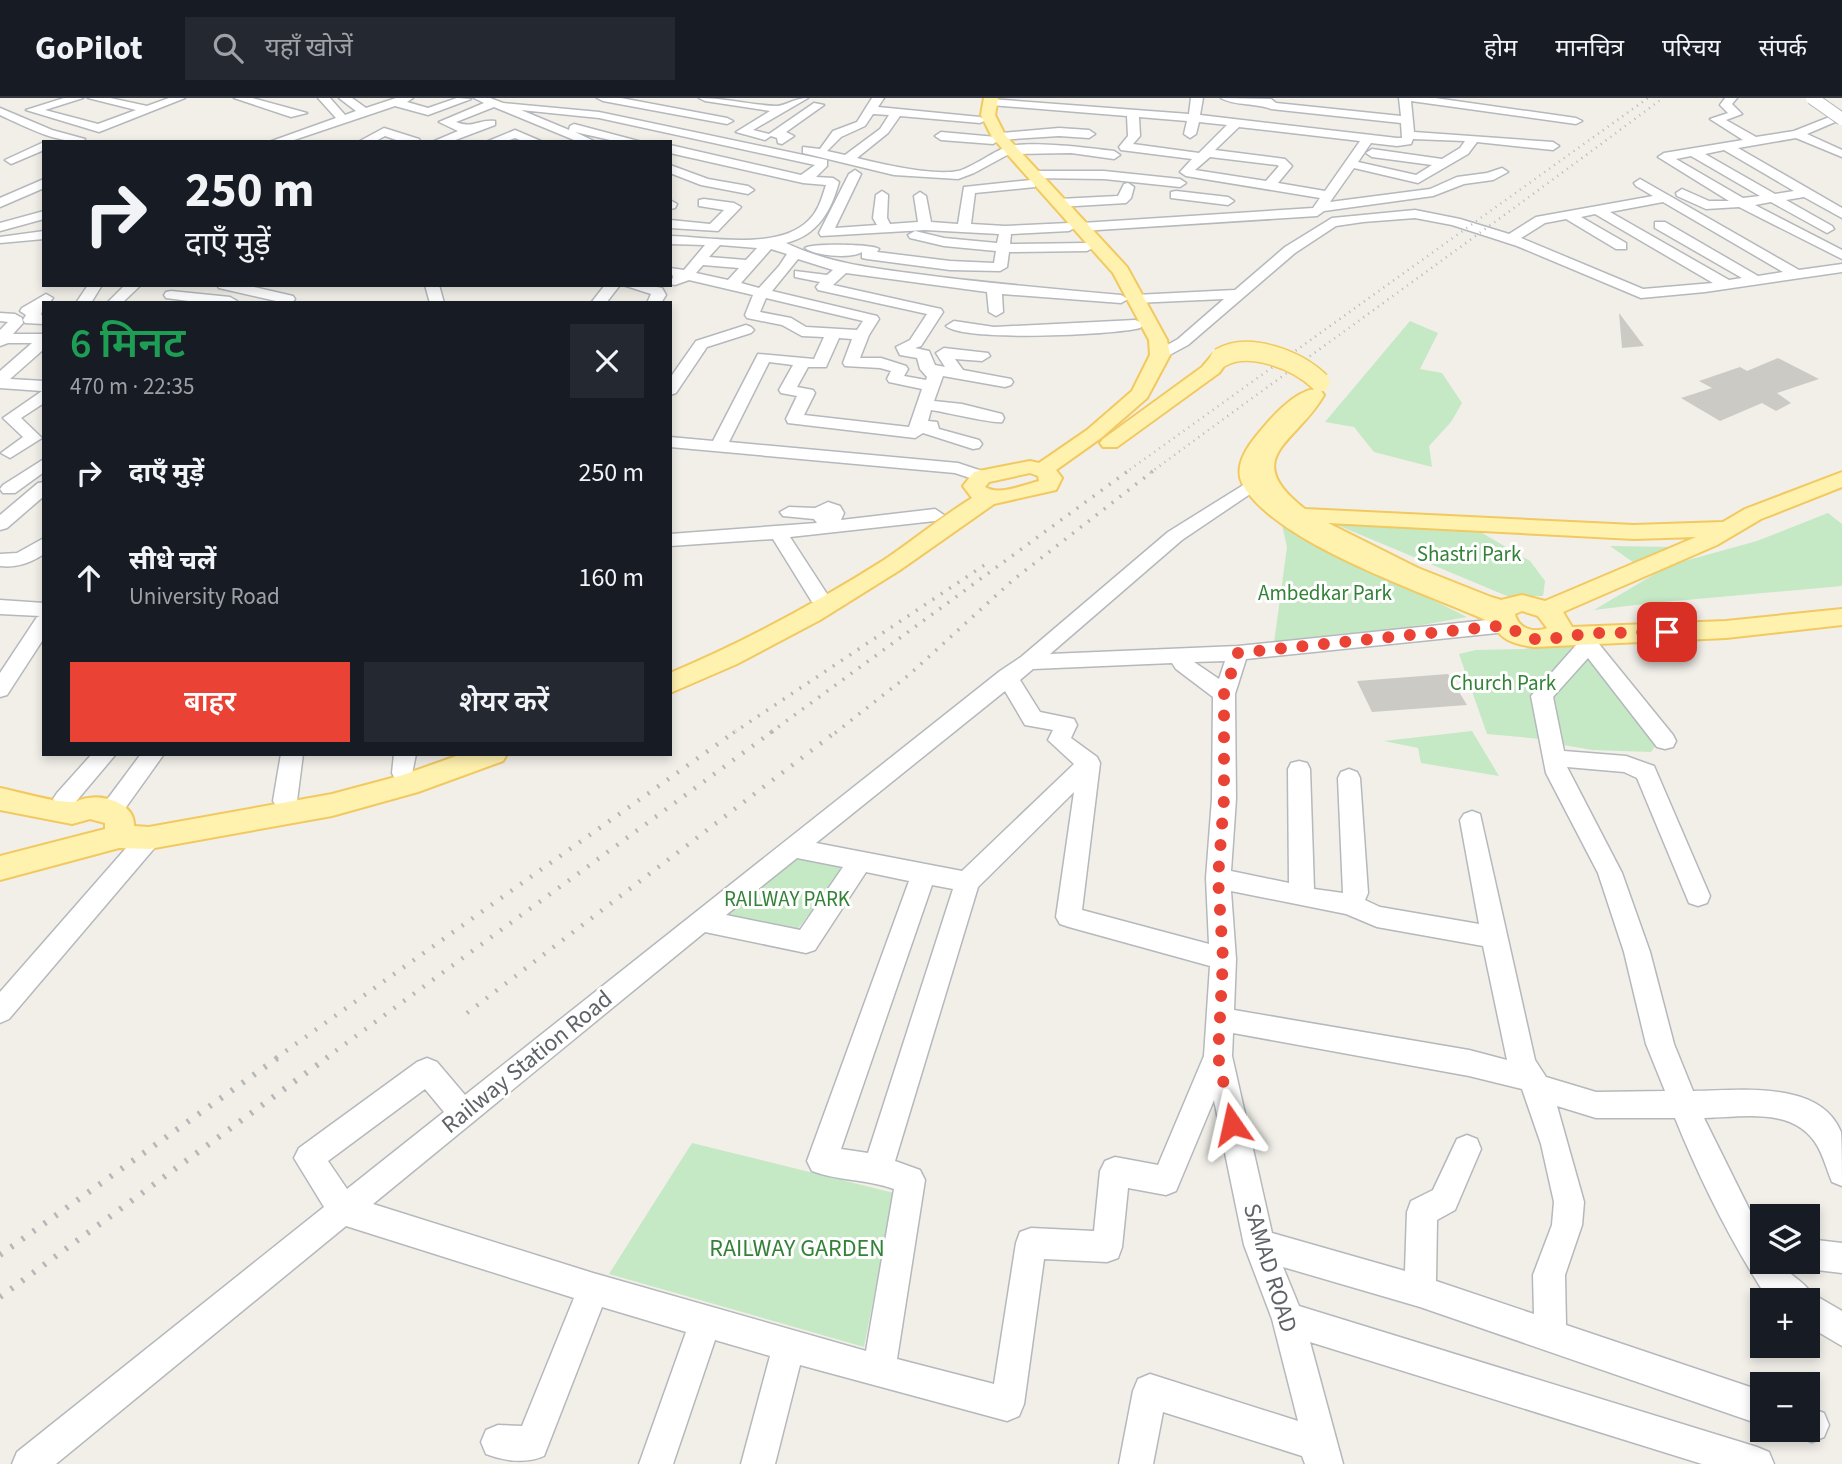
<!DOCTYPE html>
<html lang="hi">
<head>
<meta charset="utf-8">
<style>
	body { margin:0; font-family:"Source Sans 3","Noto Sans Devanagari",sans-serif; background:#242831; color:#f1f3f6; height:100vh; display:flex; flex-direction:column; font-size:26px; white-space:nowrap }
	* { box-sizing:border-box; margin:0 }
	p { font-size:23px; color:#9ea1a6 }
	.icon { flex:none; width:38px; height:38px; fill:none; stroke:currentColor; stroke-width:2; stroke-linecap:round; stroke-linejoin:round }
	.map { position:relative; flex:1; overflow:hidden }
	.sheet { position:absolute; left:42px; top:203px; width:630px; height:455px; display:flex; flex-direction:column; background:#171b24; border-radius:0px; box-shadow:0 4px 10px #0003 }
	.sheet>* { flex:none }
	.banner { position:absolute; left:42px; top:42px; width:630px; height:147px; border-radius:0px; box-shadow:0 4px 10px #0003; background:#171b24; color:#f1f3f6; overflow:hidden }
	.buttons { position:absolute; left:1750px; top:1106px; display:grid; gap:14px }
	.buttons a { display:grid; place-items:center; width:70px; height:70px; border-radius:0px; background:#171b24; box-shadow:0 4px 10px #0003; font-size:35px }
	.pin { position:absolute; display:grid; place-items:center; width:60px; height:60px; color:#fff; margin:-30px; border-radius:14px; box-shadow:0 4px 10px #0006 }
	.me { position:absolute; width:77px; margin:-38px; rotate:349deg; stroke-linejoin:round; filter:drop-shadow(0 0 5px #0008) }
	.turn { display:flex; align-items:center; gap:24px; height:147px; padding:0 28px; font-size:32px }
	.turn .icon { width:91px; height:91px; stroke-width:2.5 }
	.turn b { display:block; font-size:49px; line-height:60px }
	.round { display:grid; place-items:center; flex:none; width:74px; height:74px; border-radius:0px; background:#242831 }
	.head { display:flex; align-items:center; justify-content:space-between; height:119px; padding:0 28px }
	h1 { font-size:42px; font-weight:600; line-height:52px; color:#1e9e55 }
	.button { display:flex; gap:14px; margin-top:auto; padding:14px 28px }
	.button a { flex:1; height:80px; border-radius:0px; background:#ea4335; color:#fff; font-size:28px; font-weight:600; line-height:80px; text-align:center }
	.button a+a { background:#242831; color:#f1f3f6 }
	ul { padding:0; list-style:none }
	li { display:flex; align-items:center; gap:21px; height:105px; padding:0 28px }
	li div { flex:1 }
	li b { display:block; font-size:26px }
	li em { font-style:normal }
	header { display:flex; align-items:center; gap:42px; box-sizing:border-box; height:98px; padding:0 35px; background:#171b24; border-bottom:2px solid #363941 }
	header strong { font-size:33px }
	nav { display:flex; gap:38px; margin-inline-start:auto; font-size:24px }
	.search { width:490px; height:63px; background:#242831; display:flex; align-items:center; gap:18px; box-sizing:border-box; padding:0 24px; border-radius:0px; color:#9ea1a6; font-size:26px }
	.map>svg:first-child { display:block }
</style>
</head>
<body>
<header>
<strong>GoPilot</strong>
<div class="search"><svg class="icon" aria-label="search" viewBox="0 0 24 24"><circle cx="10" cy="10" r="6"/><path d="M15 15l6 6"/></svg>यहाँ खोजें</div>
<nav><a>होम</a><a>मानचित्र</a><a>परिचय</a><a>संपर्क</a></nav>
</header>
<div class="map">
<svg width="1842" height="1366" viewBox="0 0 1842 1366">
	<rect width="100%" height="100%" fill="#f1efe8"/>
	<g fill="#c5e8c5">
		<path d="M1410,223L1438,235L1420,271L1442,275L1462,305L1451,324L1429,348L1432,369L1374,354L1354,329L1325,324Z"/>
		<path d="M1828,415L1842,426V488L1652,505L1594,512L1670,467L1757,443Z"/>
		<path d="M1330,424L1367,428L1477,432L1530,463L1545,483L1543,498H1507Z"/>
		<path d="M1282,427L1467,519L1394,532L1338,536L1274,545L1287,449Z"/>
		<path d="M1610,448L1675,449L1640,469Z"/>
		<path d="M1571,542L1580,547L1535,595L1541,641L1487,636L1459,556L1476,552L1524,551Z"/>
		<path d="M1585,557L1592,558L1659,643L1651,654L1593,652L1557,646L1548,599Z"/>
		<path d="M1472,633L1499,678L1421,665L1418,650L1384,643Z"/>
		<path d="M797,758L846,768L797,832L722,819Z"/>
		<path d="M692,1045L894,1095L864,1249L609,1176Z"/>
	</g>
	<g fill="#cccac5">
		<path d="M1619,215L1644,248L1622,250Z"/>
		<path d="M1778,260L1819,281L1777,295L1791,305L1776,313L1762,305L1720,323L1681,300L1712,290L1699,283L1740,269L1747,273Z"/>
		<path d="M1448,576L1467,607L1372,614L1357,583Z"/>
	</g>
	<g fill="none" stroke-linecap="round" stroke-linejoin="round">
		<defs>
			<g id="minor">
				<path d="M64,0H83L45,12L98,26L136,12L88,0H110L147,8L169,0H185L99,34L26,12Z"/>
				<path d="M234,0H252L307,15L291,19Z"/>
				<path d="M318,0H330L345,17L356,13L339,0H352L366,10L396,0H413L407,4L428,10L457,0L471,1L428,17L395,8L288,44H269L336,20Z"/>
				<path d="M474,0H490L503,5L599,14L827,62V68L816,79L833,80L839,84C831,113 818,137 786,145C828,165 871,170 917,176C985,185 1053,191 1121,197L1128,201L1135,197L1235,192L1285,149L1332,120L1415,112L1460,121L1509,136L1536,119L1653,98L1636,88L1634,85L1640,81L1799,172L1842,166V174L1705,194L1641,200L1517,148L1452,127L1415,120L1363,124L1336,128L1295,155L1188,247L1160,262L1155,260L1152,257L1155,254L1178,241L1224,201L1135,205L1128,201L1121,205L1002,196L1003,214L996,218L989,214L987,194L846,175L833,187L941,211L943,214L921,248L915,250L929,253L935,267L945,269L936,255L944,250L988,255L990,258L982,263L955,261L963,272L1011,281L1013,284L1011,287L1005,289L943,278L934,303L962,306L1002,316L1004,320L1002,324C993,326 946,314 931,312L928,323L937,324L939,331L979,342L982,346L979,350L973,351L923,335L915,340L788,325L786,321L797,298L781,295L779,292L793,267L769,264L729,344L958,365L988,375L991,379L988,383L982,384L955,375L670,349V339L713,343L758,256L814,261L824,239L802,238L782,227L747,220L745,217L753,197L689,182L675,187L670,186L673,179L670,170L684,172L705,147L670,146V138C710,139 779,153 809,122C819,112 822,99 826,87L803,85L670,55V47L801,77L815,67L599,20L521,12L569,32L570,28L574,26L642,44H619L575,34L596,44H579L494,9L456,24C474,31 478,21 495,23V27L450,44H432L458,33L439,24L484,5ZM1663,104L1783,174L1758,178L1665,124H1655V130L1742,180L1729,182L1610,114ZM1595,116L1713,185L1643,191L1521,140L1545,125L1566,121L1616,151H1626V145L1581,119ZM720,147L757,150L746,162L709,159ZM771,151L787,156L779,168L759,190L741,185ZM798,161L833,172L827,177L795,173V179L820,184L816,189L818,192L927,216L910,242L896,249L900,257L917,260L920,271L927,279L926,282L904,278L908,271L906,268L881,260H860L869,237L879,221L877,218L772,193ZM703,167L739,170L728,182L696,175ZM766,200L863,223L857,232L806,229L791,220L760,214ZM839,240L852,241L843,265L845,268L880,270L891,273L887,281L889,284L922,291L909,329L804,317L815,295L813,292L797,289L808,269H826Z"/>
				<path d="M597,0H621L727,20L733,23L727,26L603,3Z"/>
				<path d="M699,0C726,0 751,7 776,8C786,8 794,0 808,0L753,32L769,36L814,5L824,7L786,34L794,38L782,46L778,45L777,40L771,38L765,42L736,34L770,13L705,3Z"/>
				<path d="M872,0H884L878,9L980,19L986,22L980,25L900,18L888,35L857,60C881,66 934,78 958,73C969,71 993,54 1006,49C1028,42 1090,50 1114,53L1120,57L1114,61L1071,55L1009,56L974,75L958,81L894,77L803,55V49L820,51L833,33L857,24ZM873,16L889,17L880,31L845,57L827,53L841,39L865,28Z"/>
				<path d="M1191,0H1203L1200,17L1397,40H1402L1401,25L1271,11C1258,5 1234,8 1221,0L1271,1L1276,5L1401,18L1399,0H1435L1576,20L1582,23L1576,26L1411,3L1414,34L1553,44L1559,48L1553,52L1477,44L1468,56L1418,85L1354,70L1330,104L1430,91L1457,79L1487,75L1502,70L1508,74L1493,82L1464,86L1433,98L1324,113L1317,118L1082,133L1076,129L1069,133L1011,136L1010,146L1087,145L1094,149L1087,153L1009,154L1007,169L1000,173L950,172L867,161L862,160V154C851,161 815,158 805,150C811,145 873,146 879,151L877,154L950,163L994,165L996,153L944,148L910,140L908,137L915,133L944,140L997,145L999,136L925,132L821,138L819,135L849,76L855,72L861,76L835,130L877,127L873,120L876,97L882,93L888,97L887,120L890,126L918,124L914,98L920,94L926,98L931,124L958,126L964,89L1031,82L1035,83V89L975,95L971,126L1005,128L1069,125L1076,129L1082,125L1313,110L1320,100L1186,78L1180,74L1192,61L1121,52L1119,49L1128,38L1127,18L991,7L985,4L991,1L1189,16ZM1139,19L1187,23L1184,36L1190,40L1196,36L1199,24L1227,27L1199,55L1133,46L1140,38ZM1239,29L1360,43L1325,93L1278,85L1292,68L1285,61L1215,52ZM1413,41L1465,43L1460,50L1442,61L1372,51L1366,55L1372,59L1432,67L1416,77L1358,64L1371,45L1397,48L1411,46ZM1210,59L1277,67L1279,68L1266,83L1195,72Z"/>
				<path d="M1725,0H1737L1732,6L1742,16L1726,22L1756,39L1794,33L1842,14V21L1807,36L1842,52V59L1796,40L1738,50L1842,110V120L1804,99L1786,102L1832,128L1834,131L1827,135L1771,104L1755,107L1842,152V161L1739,109L1706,111L1677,98L1676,95L1682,91L1709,103H1729L1658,59L1664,55L1743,42L1710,21L1728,15L1720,7ZM1724,52L1794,93L1775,96L1705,56ZM1691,58L1760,98L1743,100L1676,61Z"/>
				<path d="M0,10L52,32L85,41L83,44C55,44 28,30 0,17Z"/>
				<path d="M384,30L419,41L421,44H402L385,38L374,44H358Z"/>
				<path d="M1059,30L1089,32L1095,36L1089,40L1059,38L999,42L993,46L941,42L935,38L941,34L996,39L1002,35Z"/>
				<path d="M515,32L543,44H525L515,40L504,44H486Z"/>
				<path d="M44,44V52L11,66L5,62Z"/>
				<path d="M670,67L708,81L748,88L754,92L748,96L701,87L670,75Z"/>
				<path d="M1034,73H1104L1180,81L1186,85L1180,89L1104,81L1030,80L1028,77Z"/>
				<path d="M44,81V90L0,109V100Z"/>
				<path d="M1128,85L1134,89L1131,100L1126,105L1059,109L1053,105L1059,101L1118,98L1124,86Z"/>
				<path d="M1176,93L1228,99L1234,103L1228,107L1171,100V94Z"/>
				<path d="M704,101L734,105L741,109L718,133L670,130V122L710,126L724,112L699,108V102Z"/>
				<path d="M670,102L677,106L675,110L670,111Z"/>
				<path d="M44,113V121L0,133V125Z"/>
				<path d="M44,133V141L0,145V139Z"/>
				<path d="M88,187H102L91,205H76Z"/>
				<path d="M125,187H141L122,205H107Z"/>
				<path d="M217,187H245L293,198L295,201L292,205H275L276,203L219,190Z"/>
				<path d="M425,187H439L444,205H430Z"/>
				<path d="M605,187H620L606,205H591Z"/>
				<path d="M623,187L657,189L662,190L666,197L661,205H647L651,196Z"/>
				<path d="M171,193L230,199L237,203L204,205L166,200L164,197L166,194Z"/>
				<path d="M46,196L53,200L49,205H44L41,217H44V226L25,225L23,222L26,217L20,213L22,210Z"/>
				<path d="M0,215L15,216L22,220L23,225L13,236H44V251L10,281L44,283V305L21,320L42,340L10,360L1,355L23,339L3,320L42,293L0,290V273L32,245H8L0,248V232L8,224L0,223Z"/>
				<path d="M1135,222L1140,224L1143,227L1140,230C1114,237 963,244 946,228L954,223L994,229Z"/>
				<path d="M746,227L751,229L754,232L751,235L707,249L676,295L670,297V280L696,243Z"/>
				<path d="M44,361V374L15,395H3L0,391L3,387Z"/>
				<path d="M1253,381L1262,386L1259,390L1182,442L1050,556L1238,548L1507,520L1514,522L1517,527L1514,532L1507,534L1246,561L1235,596L1236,701L1231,773L1289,785L1288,671L1291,665L1299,663L1307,665L1310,671L1314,791L1343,795L1338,680L1341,674L1349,671L1357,674L1360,680L1368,795L1365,802L1380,809L1479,826L1460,722L1464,716L1472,713L1480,716L1535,962L1546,979L1596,994L1665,993L1646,946L1624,854L1598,775L1546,675L1531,598L1578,545L1587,530H1601L1604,535L1599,546L1673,637L1676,643L1673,649L1665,651L1657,649L1588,560L1553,599L1564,653L1626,658L1654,668L1710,798L1707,805L1698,808L1689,805L1637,680L1624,674L1567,669L1622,775L1650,854L1674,946L1693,993C1738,993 1820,981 1841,1034C1842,1049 1842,1073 1842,1088L1832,1084C1827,1072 1824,1060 1818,1049C1795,1008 1743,1019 1704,1020L1762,1137V1164H1780C1788,1177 1804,1183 1811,1195L1842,1213V1248L1808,1228V1202H1772L1766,1198C1730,1142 1700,1082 1675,1020H1596L1557,1008L1584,1104L1582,1127L1565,1177L1566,1227L1762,1293V1327L1420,1209L1283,1169L1299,1208L1757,1349L1769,1354L1774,1366H1702L1310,1244L1343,1366H1305L1302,1358L1163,1314L1153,1366H1119L1133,1293L1138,1281L1150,1276L1298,1323L1272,1221L1244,1147L1214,1002L1176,1093L1166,1097L1128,1090L1122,1149L1118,1160L1107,1164L1044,1161L1024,1306L1019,1318L1007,1323L800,1267L775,1366H741L770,1258L715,1242L673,1366H639L686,1234L602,1209L544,1358C526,1366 504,1363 486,1356L481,1344L486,1332L498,1327L522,1328L574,1200L346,1128L56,1366H12L17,1354L324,1109L294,1060L299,1050L417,964L427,960L437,964L465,997L1000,573L1021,559L1168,434ZM1225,563L1219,581L1194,564ZM1172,565L1176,571L1213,599L1212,701L1206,780L1209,846L1082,812L1100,665L1097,659L1071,640L1077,627L1074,621L1040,614L1020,582L1033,571ZM1005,593L1025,627L1053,632L1048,642L1074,666L962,773L816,745ZM1074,694L1056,819L1060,826L1069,829L1210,868L1204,958L1158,1067L1115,1059L1105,1063L1100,1073L1094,1133L1031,1130L1020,1134L1016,1145L994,1286L897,1261L925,1082L920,1072L895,1063L978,789ZM797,760L843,769L800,832L726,817ZM866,774L909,783L807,1063L812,1073C838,1083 867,1081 894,1091L866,1253L593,1175L373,1106L705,834L806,855L815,852ZM932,787L953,791L868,1055L841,1051ZM1231,793L1346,816L1377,829L1483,848L1507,962L1469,952L1234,912L1236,861ZM1233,935L1469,978L1522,991L1541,1046L1554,1104L1552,1127L1533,1177L1534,1216L1436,1183L1437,1122L1455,1112L1481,1051L1477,1041L1467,1037L1457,1041L1433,1092L1411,1103L1407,1114L1405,1173L1272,1135L1232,958ZM425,991L444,1014L347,1091L328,1063Z"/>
				<path d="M44,384V398L7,430L0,432V417L38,385Z"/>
				<path d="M828,404L840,408L844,415L841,422L935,411L944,417L935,423L790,439L829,499L826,504H812L773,441L670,448V436L817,425L814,421L783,418L780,414L789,409L815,410Z"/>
				<path d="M44,440V456C30,465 17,470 0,468V456L17,455Z"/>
				<path d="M0,502L44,505V540L7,597L0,599V575L37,519L40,518L0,516Z"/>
				<path d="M92,656H116L73,707L65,710L57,707L53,701L57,695Z"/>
				<path d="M141,656H164L119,719L111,722L103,719L99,713L103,707Z"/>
				<path d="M281,656H303L297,703L293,709L285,712L277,709L273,703Z"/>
				<path d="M394,656H416L411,681L403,683L395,681L392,675Z"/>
				<path d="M149,731L157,733L161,740L157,747L9,921L0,925V894L141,733Z"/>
				<path d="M1808,1141L1842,1145V1175L1808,1171L1797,1167L1796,1164H1808Z"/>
				<path d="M1808,1309L1824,1315L1829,1327L1824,1339L1812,1344L1796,1338L1794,1332H1808Z"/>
			</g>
			<g id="major">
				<path d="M984,0H998L995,17L1005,37L1127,169L1167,242L1170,257L1147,300L1101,340L1056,372L1062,380L1056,392L994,406L900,472L820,522L737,566L670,595V575C744,544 816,505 884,462C914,442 941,419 972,400L963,388L974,374L1030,363L1039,365L1087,332L1132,293L1150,257L1149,242L1113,175L992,39L981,17ZM1030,375L1038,378L1039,383C1023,387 999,398 985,389L989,384Z"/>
				<path d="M1220,254L1230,260L1219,275L1117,349H1103L1100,345L1103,341L1202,269L1213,256Z"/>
				<path d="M1314,291L1321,293L1324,297C1297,345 1238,359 1305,411L1634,427L1723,424L1745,411L1842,374V389L1761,421L1717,447L1563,514L1572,529L1726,523L1842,511V527L1726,540L1534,549C1522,547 1508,545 1500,536C1496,531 1495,527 1490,524C1429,496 1272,445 1242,385C1234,368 1247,349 1257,337C1271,320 1292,295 1314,291ZM1328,425L1634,441L1696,439L1545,503L1522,497L1501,502L1491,499L1418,470ZM1522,513L1538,518L1547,530C1534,535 1518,531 1515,516Z"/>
				<path d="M462,656H507L503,663L418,694L332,718L149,751L119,750L0,782V758L105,731V725L90,721L72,726L0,712V690C21,694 51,704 72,704C77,704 83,700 88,700C106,697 135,706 134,728L149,729L332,696L403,677Z"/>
			</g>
		</defs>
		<use href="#minor" stroke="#b5b8bc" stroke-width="3"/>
		<use href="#major" stroke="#f2c960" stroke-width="4"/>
		<use href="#minor" fill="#fff" fill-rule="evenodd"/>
		<use href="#major" fill="#fff2af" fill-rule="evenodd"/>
		<g stroke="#b6b7b8" stroke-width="2.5" stroke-dasharray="1 5" stroke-linecap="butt">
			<path d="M1125,375L1648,0"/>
			<path d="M1150,375C1321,249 1493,127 1663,0"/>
		</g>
		<g stroke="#b6b7b8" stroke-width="3.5" stroke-dasharray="2 8" stroke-linecap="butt">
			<path d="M733,635L986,466"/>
			<path d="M770,635L1128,373"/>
			<path d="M835,635L910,576L1013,482L1153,373"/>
		</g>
		<g stroke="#b6b7b8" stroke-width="4.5" stroke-dasharray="2 10" stroke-linecap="butt">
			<path d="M467,915L837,633"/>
			<path d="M276,960L736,633"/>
			<path d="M326,960L773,633"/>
		</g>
		<g stroke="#b6b7b8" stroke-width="6" stroke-dasharray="2.5 11" stroke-linecap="butt">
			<path d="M0,1157L279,959"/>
			<path d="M0,1199L328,959"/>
		</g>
		<defs>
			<path id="minor-bridge" d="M1812,0L1842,21"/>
			<path id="major-bridge" d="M1220,260C1249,243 1297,262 1320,284"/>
		</defs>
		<use href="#minor-bridge" stroke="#b5b8bc" stroke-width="14" stroke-linecap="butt"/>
		<use href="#major-bridge" stroke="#f2c960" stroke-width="22" stroke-linecap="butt"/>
		<use href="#minor-bridge" stroke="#fff" stroke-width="12"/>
		<use href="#major-bridge" stroke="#fff2af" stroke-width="19"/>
	</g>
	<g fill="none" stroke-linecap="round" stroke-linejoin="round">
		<path stroke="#ea4335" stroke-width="12" stroke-dasharray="0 21.6" d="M1232,1026L1218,958L1223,861L1218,780L1224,701V596L1238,555L1507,527L1524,539L1540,542L1594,535L1667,534"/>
	</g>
	<g text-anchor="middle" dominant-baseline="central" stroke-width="6" stroke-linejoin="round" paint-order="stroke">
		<g font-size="21" fill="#348238" stroke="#fff">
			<text x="1469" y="456">Shastri Park</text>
			<text x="1325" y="495">Ambedkar Park</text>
			<text x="1503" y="585">Church Park</text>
			<text x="787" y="801">RAILWAY PARK</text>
		</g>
		<g font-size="24" fill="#5f6368" stroke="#fff">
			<text transform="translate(527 964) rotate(-39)">Railway Station Road</text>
			<text transform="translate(1270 1170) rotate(73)">SAMAD ROAD</text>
		</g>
		<g font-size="24" fill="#348238" stroke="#fff">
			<text x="797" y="1150">RAILWAY GARDEN</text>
		</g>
	</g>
</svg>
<div class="buttons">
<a><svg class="icon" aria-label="layers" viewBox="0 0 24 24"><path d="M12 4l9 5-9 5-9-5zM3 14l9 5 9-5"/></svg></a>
<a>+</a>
<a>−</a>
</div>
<div class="pin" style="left:1667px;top:534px;background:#d93025"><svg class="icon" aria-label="arrive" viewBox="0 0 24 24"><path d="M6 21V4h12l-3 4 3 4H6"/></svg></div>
<svg class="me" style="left:1232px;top:1026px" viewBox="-20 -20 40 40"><path d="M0-17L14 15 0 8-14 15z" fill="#ea4335" stroke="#fff" stroke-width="4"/></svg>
<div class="banner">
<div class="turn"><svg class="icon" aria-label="right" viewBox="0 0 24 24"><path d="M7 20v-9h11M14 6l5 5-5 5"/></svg><div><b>250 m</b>दाएँ मुड़ें</div></div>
</div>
<section class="sheet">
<div class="head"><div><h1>6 मिनट</h1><p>470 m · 22:35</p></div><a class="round"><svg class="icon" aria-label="close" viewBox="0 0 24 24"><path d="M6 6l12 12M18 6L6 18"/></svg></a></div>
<ul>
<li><svg class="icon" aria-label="right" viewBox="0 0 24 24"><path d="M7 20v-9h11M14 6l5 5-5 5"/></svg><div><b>दाएँ मुड़ें</b></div><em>250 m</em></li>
<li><svg class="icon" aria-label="ahead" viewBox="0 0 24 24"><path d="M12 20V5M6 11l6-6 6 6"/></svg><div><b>सीधे चलें</b><p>University Road</p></div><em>160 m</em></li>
</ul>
<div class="button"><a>बाहर</a><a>शेयर करें</a></div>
</section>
</div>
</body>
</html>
